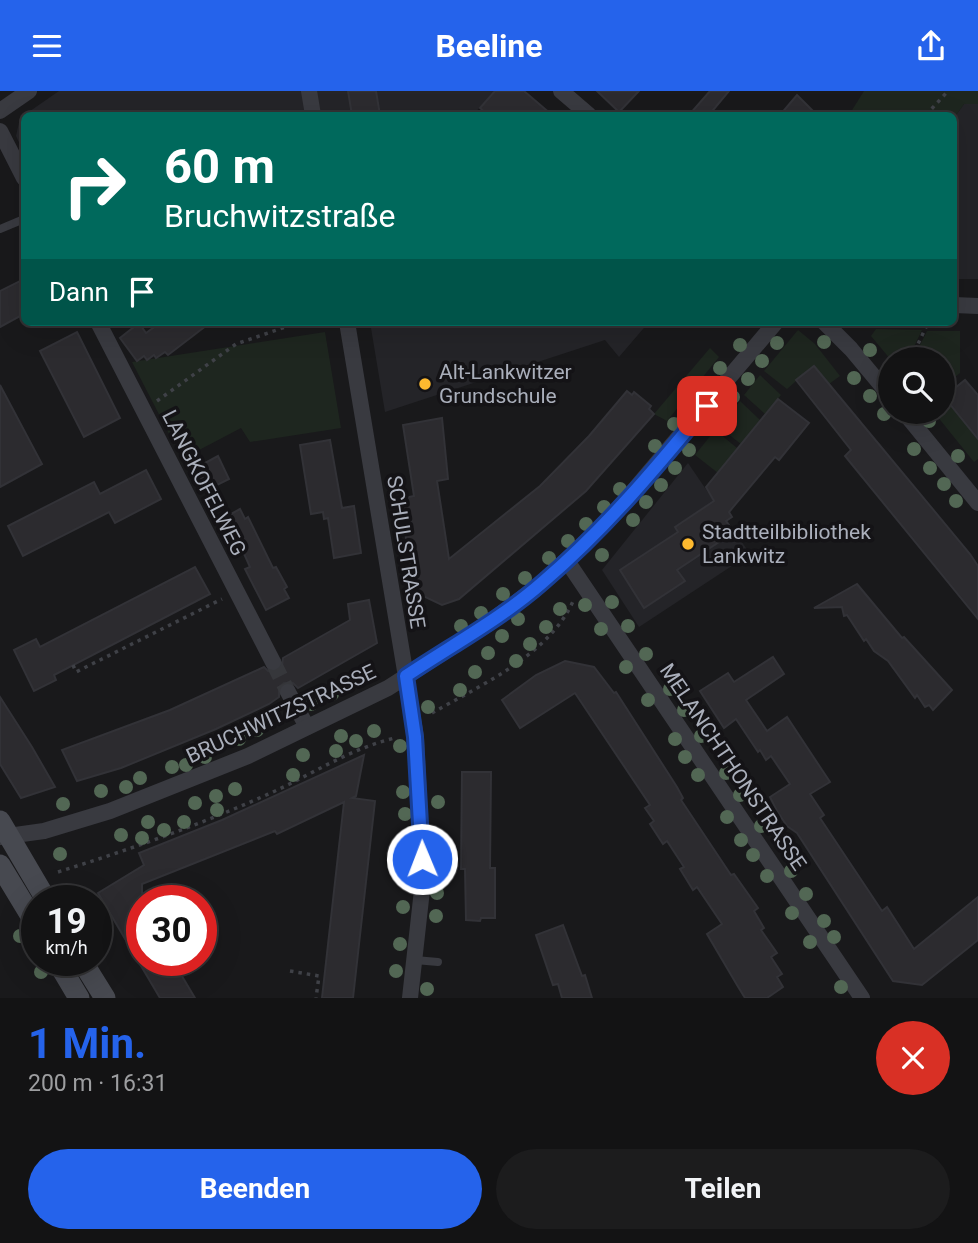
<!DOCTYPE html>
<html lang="de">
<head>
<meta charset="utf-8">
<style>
	body { margin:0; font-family:Roboto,sans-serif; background:#1c1c1d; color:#f1f3f6; height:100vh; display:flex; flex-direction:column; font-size:26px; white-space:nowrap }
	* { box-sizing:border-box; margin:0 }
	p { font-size:23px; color:#9d9ea0 }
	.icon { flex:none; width:38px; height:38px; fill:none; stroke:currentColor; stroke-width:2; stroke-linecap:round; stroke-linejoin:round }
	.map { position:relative; height:907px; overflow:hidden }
	.drawer { display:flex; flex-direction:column; background:#131314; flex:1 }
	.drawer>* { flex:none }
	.guide { position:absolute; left:21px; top:21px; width:936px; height:214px; border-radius:10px; box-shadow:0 7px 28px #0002,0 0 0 2px #323234; background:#00695c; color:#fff; overflow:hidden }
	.fabs { position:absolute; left:878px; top:256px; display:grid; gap:14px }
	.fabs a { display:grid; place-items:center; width:77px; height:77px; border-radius:50%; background:#131314; box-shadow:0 7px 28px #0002,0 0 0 2px #323234; font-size:35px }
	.speed { position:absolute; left:21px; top:794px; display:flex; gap:14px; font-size:35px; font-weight:700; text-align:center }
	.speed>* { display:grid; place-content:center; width:91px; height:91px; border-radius:50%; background:#131314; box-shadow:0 7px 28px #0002,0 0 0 2px #323234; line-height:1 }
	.speed small { font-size:18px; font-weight:400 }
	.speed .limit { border:10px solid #d22; background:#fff; color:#111 }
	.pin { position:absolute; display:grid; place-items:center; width:60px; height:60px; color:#fff; margin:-30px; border-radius:14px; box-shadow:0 4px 10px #0006 }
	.me { position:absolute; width:77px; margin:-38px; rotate:359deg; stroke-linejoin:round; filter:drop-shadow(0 0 5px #0008) }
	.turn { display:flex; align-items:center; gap:24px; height:147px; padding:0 28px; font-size:32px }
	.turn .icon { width:91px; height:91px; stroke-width:2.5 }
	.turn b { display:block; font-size:49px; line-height:60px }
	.then { display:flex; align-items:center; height:66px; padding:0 28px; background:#0003; gap:14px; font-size:26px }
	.round { display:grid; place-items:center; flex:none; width:74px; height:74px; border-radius:37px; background:#1c1c1d }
	.summary { display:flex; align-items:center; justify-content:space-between; height:119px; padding:0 28px }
	h1 { font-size:42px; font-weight:700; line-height:52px; color:#2563eb }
	.action { display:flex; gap:14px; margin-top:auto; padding:14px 28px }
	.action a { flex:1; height:80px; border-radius:42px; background:#2563eb; color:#fff; font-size:28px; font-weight:700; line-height:80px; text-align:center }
	.action a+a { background:#1c1c1d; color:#f1f3f6 }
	header { display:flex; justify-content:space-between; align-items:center; height:91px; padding:0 28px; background:#2563eb; color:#fff; font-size:32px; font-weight:700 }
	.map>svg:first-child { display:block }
</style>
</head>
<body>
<header><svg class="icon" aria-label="menu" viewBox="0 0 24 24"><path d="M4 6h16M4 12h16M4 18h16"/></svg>Beeline<svg class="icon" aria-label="share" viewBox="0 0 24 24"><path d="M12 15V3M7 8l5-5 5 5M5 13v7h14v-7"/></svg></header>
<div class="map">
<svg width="978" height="907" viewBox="0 0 978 907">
	<rect width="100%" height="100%" fill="#19191b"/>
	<g fill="#242428">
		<path d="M59,0H495L473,24H24V62L16,45L20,27Z"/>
		<path d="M964,13H978V188H954V27Z"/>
		<path d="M370,231H649L619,266L605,249L385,321Z"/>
		<path d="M688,372L750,463L639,536L602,479Z"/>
	</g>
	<g fill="#1e261f">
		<path d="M864,0H978V13H964L954,27V24H849Z"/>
		<path d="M876,238L922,239L908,268L891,269L871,245Z"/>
		<path d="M798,239L815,253L840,285L829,293L813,275L787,298L764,280Z"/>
		<path d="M927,240H960V282L950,290L955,297L944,306L978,348V368L974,371L933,320H943V268H913Z"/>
		<path d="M325,241L341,337L250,351L241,337L182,368L132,271Z"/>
		<path d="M710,257L719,266L667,330L654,323Z"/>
		<path d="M760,284L781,304L765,323L744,304Z"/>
		<path d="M740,310L760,329L741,353L718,335Z"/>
		<path d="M715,339L737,357L718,382L695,364Z"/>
	</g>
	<g fill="#2c2b2f" stroke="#323237" stroke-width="2">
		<path d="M348,0H376L380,24H352Z"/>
		<path d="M495,0H524L552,24H488L480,17Z"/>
		<path d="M597,0H639L619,21Z"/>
		<path d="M710,0H729L709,24H689Z"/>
		<path d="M797,4L817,24H780Z"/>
		<path d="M24,188V223L0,236V200Z"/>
		<path d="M161,231H211L168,264L165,261L156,267L154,264L147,269L144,265L137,270L120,247L139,232L146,242Z"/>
		<path d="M77,241L120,327L84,346L40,260Z"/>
		<path d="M814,275L970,463L978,475V528L845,365L851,359L796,289Z"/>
		<path d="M965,289L978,304V348L944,306Z"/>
		<path d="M0,294L42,373L0,396Z"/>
		<path d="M627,300L632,304L634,301L651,315L649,318L654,323L586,400L459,508L442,514L421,504L414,492L399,408L414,405L403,334L442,327L448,388L437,390L449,468L540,395L589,345Z"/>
		<path d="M778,308L809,332L779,369L775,366L729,421L732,426L726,430L734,441L677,479L685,490L644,517L620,479L678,441L675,436L714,410L706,396Z"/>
		<path d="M330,349L342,417L354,415L361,462L334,467L328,427L324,428L323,421L311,423L300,354Z"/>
		<path d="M218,365L229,388L205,400L194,378Z"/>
		<path d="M146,379L161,408L115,432L109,421L23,465L8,435L94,391L100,403Z"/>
		<path d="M240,418L245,428L248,426L273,477L276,476L287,496L284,498L289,507L266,519L245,478L250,476L237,447L231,451L220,429Z"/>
		<path d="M195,476L210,503L54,584L56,589L34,600L14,559L36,548L40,556Z"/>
		<path d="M857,493L902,547L904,546L952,599L933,619L929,614L925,616L917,604L915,607L888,570L874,560L866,548L864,550L847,524L844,525L842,516L814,517Z"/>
		<path d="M369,509L377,552L298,597L293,592H284L279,596V606L269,613L216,638L121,677L77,690L62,659L170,619L264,576L268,580L277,581L282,576L283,567L350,529L348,513Z"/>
		<path d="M773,566L784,583L746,609L767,640L787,626L830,691L810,703L824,724L820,727L882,820L887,816L914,858L978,806V849L922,894L893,890L797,742L787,735L777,720L770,706L790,693L771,665L766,669L760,659L758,661L736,628L724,637L700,600L728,582L734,591Z"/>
		<path d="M565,570L594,576L614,602L616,601L677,696L683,707L681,709L731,784L734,783L758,817L754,820L764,837L761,839L777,862L771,866L782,883L777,886L783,896L767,907H745L737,894L707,843L722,833L697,796L693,799L680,778L684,776L667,750L663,753L650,733L654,730L645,717L650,714L575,602L520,637L502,609L536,584Z"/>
		<path d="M0,606L32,656L55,696L21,707L0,673Z"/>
		<path d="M364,664L356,705L352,707L375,710L353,907H322L344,711L277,743L275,740L142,793V870H173L195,907H160L98,802L144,774L139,762L222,729Z"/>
		<path d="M462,681H491L490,777H495V827H481L480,830L466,829L465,778H461Z"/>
		<path d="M563,834L582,885L585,884L592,907H562L558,893L553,894L536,844Z"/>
	</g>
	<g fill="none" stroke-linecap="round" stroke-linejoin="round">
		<path stroke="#36373b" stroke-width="16" stroke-dasharray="16 8" stroke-linecap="butt" d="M273,571L288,601"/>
		<g stroke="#3f4147" stroke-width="3.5" stroke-dasharray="3.5 5" stroke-linecap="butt">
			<path d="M926,24L948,0"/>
			<path d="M911,268L926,236"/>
			<path d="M157,310L236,253L300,231"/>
			<path d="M73,574L76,581L222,508"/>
			<path d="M432,622C481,594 551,563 574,508"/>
			<path d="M58,781C128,759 197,735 264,705C308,686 348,658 395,647"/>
			<path d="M290,880L319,885L316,907"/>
		</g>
		<g stroke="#393a40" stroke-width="8">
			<path d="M0,138L24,128"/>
			<path d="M415,869L438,871"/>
		</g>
		<g stroke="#393a40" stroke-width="16">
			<path d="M309,0L313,24"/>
			<path d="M561,0L589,24"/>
			<path d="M0,20L29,0"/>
			<path d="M0,40L24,87"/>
			<path d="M954,214L978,215"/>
			<path d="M98,231L273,571"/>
			<path d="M347,231L416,646L423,790L410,907"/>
			<path d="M824,231L851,258L891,306"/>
			<path d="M903,320L978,412"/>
			<path d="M567,470L862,907"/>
			<path d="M288,601L307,636"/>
			<path d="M0,746L44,740L110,720L248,665L388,597L483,536L542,492L607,431L776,231"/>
		</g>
		<g stroke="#474950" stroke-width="21">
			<path d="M0,730L47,810"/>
			<path d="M0,774L37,835"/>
			<path d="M57,870L79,907"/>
			<path d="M82,870L105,907"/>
		</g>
	</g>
	<g fill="#526754">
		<circle cx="824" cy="251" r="7"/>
		<circle cx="777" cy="252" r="7"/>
		<circle cx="740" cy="254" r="7"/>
		<circle cx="870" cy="259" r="7"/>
		<circle cx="762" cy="270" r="7"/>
		<circle cx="720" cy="277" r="7"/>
		<circle cx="854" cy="287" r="7"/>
		<circle cx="748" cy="288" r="7"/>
		<circle cx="870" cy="305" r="7"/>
		<circle cx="733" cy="306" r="7"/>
		<circle cx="694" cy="308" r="7"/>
		<circle cx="719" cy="323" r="7"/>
		<circle cx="884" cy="323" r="7"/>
		<circle cx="929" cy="330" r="7"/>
		<circle cx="674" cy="333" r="7"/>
		<circle cx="655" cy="355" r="7"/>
		<circle cx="914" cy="358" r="7"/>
		<circle cx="689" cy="359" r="7"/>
		<circle cx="958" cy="365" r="7"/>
		<circle cx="675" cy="377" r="7"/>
		<circle cx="930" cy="377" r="7"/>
		<circle cx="944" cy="393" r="7"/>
		<circle cx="661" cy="394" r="7"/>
		<circle cx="620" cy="398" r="7"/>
		<circle cx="956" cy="410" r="7"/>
		<circle cx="646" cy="411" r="7"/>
		<circle cx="604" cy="416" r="7"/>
		<circle cx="633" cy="429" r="7"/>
		<circle cx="586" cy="433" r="7"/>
		<circle cx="568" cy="450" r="7"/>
		<circle cx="602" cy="464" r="7"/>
		<circle cx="549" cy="467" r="7"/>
		<circle cx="525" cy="487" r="7"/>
		<circle cx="503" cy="503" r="7"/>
		<circle cx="612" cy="511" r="7"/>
		<circle cx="585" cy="514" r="7"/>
		<circle cx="560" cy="518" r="7"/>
		<circle cx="481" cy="522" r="7"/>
		<circle cx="518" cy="528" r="7"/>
		<circle cx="461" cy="535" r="7"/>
		<circle cx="628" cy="535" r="7"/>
		<circle cx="546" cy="536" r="7"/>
		<circle cx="601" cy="538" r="7"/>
		<circle cx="502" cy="545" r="7"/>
		<circle cx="530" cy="553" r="7"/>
		<circle cx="488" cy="562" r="7"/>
		<circle cx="646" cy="563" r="7"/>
		<circle cx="516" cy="570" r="7"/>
		<circle cx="626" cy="576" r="7"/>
		<circle cx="475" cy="581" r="7"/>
		<circle cx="352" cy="592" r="7"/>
		<circle cx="670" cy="598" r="7"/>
		<circle cx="460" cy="599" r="7"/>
		<circle cx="332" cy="603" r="7"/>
		<circle cx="648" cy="609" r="7"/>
		<circle cx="311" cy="613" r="7"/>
		<circle cx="428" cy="616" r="7"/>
		<circle cx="684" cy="619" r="7"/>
		<circle cx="257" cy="639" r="7"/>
		<circle cx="374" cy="640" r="7"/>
		<circle cx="341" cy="645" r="7"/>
		<circle cx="701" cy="645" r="7"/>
		<circle cx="239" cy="648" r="7"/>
		<circle cx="675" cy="648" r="7"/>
		<circle cx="356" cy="650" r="7"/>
		<circle cx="400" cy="655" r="7"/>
		<circle cx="336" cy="660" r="7"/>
		<circle cx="303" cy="664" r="7"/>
		<circle cx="205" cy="666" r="7"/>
		<circle cx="685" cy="666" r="7"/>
		<circle cx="186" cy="674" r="7"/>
		<circle cx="172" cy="676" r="7"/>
		<circle cx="726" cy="682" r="7"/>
		<circle cx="293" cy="684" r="7"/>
		<circle cx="698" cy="684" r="7"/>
		<circle cx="140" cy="687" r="7"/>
		<circle cx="126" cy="696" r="7"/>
		<circle cx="235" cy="698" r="7"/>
		<circle cx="101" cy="700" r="7"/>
		<circle cx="403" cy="701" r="7"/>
		<circle cx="740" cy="704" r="7"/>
		<circle cx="216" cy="705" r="7"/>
		<circle cx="438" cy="711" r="7"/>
		<circle cx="195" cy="712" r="7"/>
		<circle cx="63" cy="713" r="7"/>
		<circle cx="217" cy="719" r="7"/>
		<circle cx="405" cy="723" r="7"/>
		<circle cx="727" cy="726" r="7"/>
		<circle cx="148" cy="731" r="7"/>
		<circle cx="184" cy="731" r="7"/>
		<circle cx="761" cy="735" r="7"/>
		<circle cx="164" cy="739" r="7"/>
		<circle cx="121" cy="744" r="7"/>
		<circle cx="406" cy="746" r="7"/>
		<circle cx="142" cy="747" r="7"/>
		<circle cx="741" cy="749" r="7"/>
		<circle cx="439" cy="758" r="7"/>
		<circle cx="60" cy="763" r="7"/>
		<circle cx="753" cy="764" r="7"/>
		<circle cx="791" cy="780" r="7"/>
		<circle cx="767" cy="785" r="7"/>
		<circle cx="407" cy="790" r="7"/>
		<circle cx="437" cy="802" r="7"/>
		<circle cx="806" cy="803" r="7"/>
		<circle cx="403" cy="816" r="7"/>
		<circle cx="792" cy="822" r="7"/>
		<circle cx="436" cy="825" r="7"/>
		<circle cx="824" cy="830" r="7"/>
		<circle cx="20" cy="845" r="7"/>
		<circle cx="834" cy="846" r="7"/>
		<circle cx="810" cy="851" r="7"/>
		<circle cx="400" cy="853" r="7"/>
		<circle cx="396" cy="880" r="7"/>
		<circle cx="41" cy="881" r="7"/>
		<circle cx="841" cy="896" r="7"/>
		<circle cx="427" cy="898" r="7"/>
	</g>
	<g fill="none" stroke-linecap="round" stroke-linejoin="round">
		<defs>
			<path id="route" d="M422,768L415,646L406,585C452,554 501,528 543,491C605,438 656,377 707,315"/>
		</defs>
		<use href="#route" stroke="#184099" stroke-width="18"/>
		<use href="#route" stroke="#2563eb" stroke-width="12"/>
	</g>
	<g fill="#fdb92f" stroke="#141316" stroke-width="2.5">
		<circle cx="425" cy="293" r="7"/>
		<circle cx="688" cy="453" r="7"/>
	</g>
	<g text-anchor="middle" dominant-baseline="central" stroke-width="7" stroke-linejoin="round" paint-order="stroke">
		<g font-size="21" fill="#aaafbb" stroke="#141316" text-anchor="start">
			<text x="439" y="281">Alt-Lankwitzer<tspan x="439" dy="24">Grundschule</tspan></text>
			<text x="702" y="441">Stadtteilbibliothek<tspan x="702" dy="24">Lankwitz</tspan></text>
		</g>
		<g font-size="21" fill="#aaafbb" stroke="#141316">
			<text transform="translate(204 392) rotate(63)">LANGKOFELWEG</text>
			<text transform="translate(406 461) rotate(81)">SCHULSTRASSE</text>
			<text transform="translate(281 623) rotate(-25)">BRUCHWITZSTRASSE</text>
			<text transform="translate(733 676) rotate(56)">MELANCHTHONSTRASSE</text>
		</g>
	</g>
</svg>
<div class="fabs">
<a><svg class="icon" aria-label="search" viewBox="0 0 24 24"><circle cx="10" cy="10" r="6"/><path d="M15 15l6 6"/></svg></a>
</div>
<div class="speed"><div>19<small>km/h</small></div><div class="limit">30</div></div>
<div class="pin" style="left:707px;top:315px;background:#d93025"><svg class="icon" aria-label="arrive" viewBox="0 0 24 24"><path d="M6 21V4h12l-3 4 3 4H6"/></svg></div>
<svg class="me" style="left:422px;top:768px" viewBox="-20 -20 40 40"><circle r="17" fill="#2563eb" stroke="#fff" stroke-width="3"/><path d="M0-11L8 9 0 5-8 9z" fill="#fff"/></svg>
<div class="guide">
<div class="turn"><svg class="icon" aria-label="right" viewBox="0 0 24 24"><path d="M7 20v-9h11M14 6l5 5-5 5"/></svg><div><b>60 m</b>Bruchwitzstraße</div></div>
<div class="then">Dann<svg class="icon" aria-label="arrive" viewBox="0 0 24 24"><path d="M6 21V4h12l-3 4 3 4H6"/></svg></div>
</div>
</div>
<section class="drawer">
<div class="summary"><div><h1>1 Min.</h1><p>200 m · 16:31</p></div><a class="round" style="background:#d93025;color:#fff"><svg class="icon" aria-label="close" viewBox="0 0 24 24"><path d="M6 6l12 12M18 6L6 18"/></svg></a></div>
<div class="action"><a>Beenden</a><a>Teilen</a></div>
</section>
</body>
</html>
